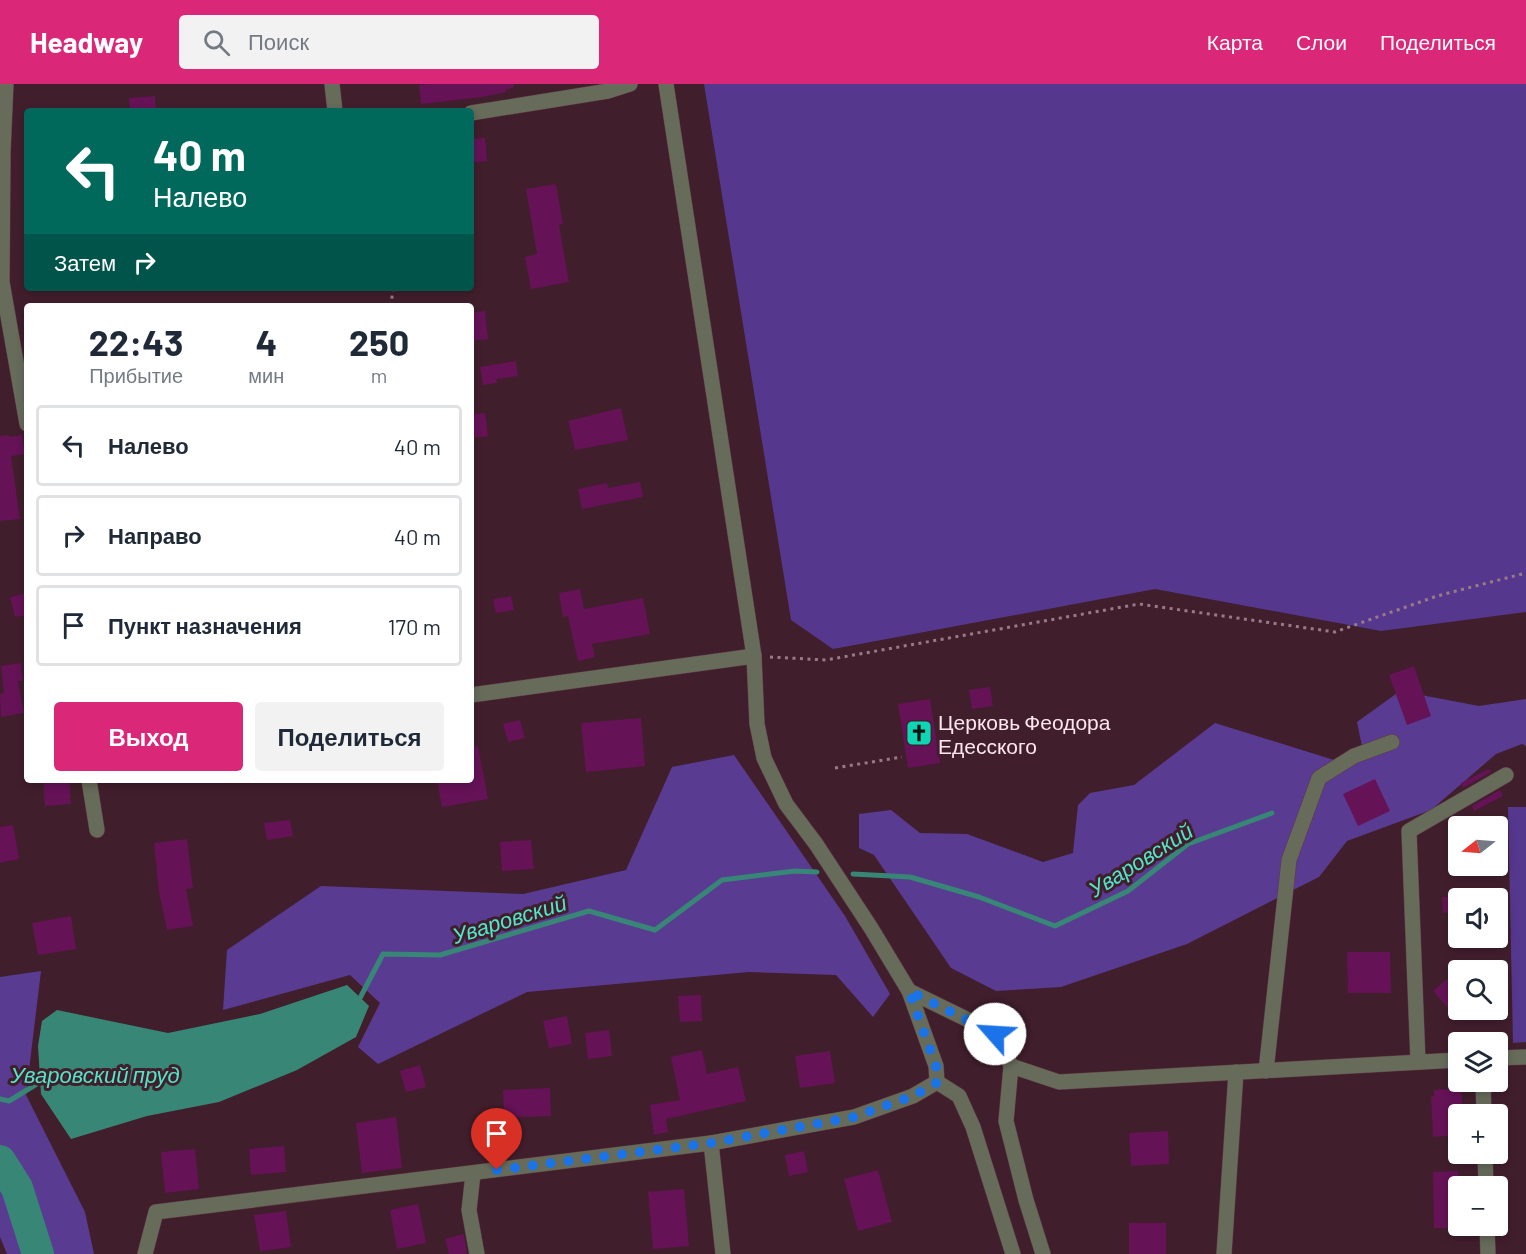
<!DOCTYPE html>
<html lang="ru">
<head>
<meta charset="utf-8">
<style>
	body { margin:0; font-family:Barlow,sans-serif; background:#f2f2f3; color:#1f2937; height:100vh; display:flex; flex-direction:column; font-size:22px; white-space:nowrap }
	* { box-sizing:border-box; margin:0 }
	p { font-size:20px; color:#747a83 }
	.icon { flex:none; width:33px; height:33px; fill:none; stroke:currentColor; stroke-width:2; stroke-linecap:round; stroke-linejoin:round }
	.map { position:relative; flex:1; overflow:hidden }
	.details { position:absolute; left:24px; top:219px; width:450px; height:480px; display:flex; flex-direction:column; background:#fff; border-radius:6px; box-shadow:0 3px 9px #0003 }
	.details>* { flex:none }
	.guide { position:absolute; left:24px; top:24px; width:450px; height:183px; border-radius:6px; box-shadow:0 3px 9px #0003; background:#00695c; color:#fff; overflow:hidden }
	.needle { width:39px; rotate:253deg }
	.controls { position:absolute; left:1448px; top:732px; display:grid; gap:12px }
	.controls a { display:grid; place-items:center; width:60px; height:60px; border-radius:6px; background:#fff; box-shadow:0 3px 9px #0003; font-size:30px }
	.pin { position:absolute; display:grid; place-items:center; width:51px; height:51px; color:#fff; margin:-62px -26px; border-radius:50% 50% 50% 0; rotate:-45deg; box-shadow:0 0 6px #0007 }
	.pin .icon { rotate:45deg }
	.me { position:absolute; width:66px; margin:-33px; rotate:296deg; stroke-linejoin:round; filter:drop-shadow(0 0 4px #0008) }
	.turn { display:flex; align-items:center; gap:21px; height:126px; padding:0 30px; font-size:27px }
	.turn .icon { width:78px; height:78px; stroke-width:2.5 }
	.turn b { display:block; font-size:42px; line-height:51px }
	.then { display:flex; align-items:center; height:57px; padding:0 30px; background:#0003; gap:12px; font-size:22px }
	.eta { display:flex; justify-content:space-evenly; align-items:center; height:102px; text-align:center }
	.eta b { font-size:36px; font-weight:700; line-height:42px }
	.primary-button { display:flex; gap:12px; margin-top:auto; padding:12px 30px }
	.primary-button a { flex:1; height:69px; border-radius:6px; background:#db2777; color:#fff; font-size:24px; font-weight:700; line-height:69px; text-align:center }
	.primary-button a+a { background:#f2f2f3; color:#1f2937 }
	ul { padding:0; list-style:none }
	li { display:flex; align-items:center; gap:18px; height:81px; margin:0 12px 9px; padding:0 18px; border:3px solid #e0e1e3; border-radius:6px }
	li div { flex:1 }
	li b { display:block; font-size:22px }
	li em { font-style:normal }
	header { display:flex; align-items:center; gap:36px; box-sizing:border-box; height:84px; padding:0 30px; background:#db2777; color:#fff }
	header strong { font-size:28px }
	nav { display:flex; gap:33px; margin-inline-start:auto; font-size:21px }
	.search { width:420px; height:54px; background:#f2f2f3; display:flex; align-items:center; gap:15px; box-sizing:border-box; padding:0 21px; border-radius:6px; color:#747a83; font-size:22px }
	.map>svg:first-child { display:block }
</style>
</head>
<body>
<header>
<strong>Headway</strong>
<div class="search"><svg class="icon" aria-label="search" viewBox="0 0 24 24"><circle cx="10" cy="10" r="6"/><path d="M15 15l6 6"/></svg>Поиск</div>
<nav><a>Карта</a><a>Слои</a><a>Поделиться</a></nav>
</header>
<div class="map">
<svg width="1526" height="1170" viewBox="0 0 1526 1170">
	<rect width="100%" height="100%" fill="#411e2c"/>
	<g fill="#55388d">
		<path d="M704,0H1526V528L1381,547L1155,505L833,565L791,536Z"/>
		<path d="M1508,723H1526V958L1513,959Z"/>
	</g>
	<g fill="#593b92">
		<path d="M1400,607L1479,622L1526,615V662L1522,660L1496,670L1431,726L1347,757L1319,793L1187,860L1061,903L996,907L951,884L874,771L859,764V730L891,726L920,749L967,750L1043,778L1073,769L1078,721L1090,709L1134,701L1215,639L1350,681L1364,672L1357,638Z"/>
		<path d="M734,671L845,832L890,910L873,933L836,891L749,888L527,908L378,980L358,963L380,919L350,891L223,926L227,866L321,802L523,810L626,786L672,683Z"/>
		<path d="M41,887L26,1011L85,1128L94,1170H7L0,1153V893Z"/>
	</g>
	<path fill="#388776" d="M347,901L369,922L356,953L297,986L219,1018L147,1032L71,1055L41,1010L38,962L42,937L57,926L168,949L260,930Z"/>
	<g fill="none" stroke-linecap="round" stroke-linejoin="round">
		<g stroke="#388776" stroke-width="5">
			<path d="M853,790L910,793L979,813L1055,842L1128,807L1188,760L1272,729"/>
			<path d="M360,914L383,870L440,871L589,827L655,846L722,796L795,787L817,788"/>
			<path d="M0,1015L9,1017L40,998"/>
		</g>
		<path stroke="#388776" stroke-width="32" d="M0,1077L17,1104L38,1170"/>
	</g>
	<g fill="#651257">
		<path d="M428,0H514V3L506,6V8L482,13L421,20L419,1Z"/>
		<path d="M155,12L156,27H130L129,14Z"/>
		<path d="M485,54L487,77L471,79V55Z"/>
		<path d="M556,100L563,140L559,141L569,198L531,205L525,173L537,170L526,105Z"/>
		<path d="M485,227L488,255L472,257L471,229Z"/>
		<path d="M516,277L518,292L496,295L497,299L483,301L480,283Z"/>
		<path d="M621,324L628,356L575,366L568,337Z"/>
		<path d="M485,329L488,352L472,354L471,330Z"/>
		<path d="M9,351V353L22,351L25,370L11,372L20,435L0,437V352Z"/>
		<path d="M640,398L643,413L582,425L578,405L607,399L608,404Z"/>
		<path d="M580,505L584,525L643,514L650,550L592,560L595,573L578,577L568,532L563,533L559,509Z"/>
		<path d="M27,509V531L15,533L10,513Z"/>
		<path d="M511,512L514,526L496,529L493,515Z"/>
		<path d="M21,579L23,597H18L24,629L1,633L0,610L4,609L1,582Z"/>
		<path d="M1414,582L1431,632L1407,641L1389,591Z"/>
		<path d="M990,603L993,622L972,625L969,606Z"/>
		<path d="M930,615L940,679L908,684L898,620Z"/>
		<path d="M641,634L645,682L586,688L581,639Z"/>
		<path d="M520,636L525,654L508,658L503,640Z"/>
		<path d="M478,662L488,715L442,723L437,696H471V663Z"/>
		<path d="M1489,685L1491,688L1463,704L1461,699Z"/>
		<path d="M1375,695L1390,727L1358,742L1343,710Z"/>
		<path d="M43,696H69L71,720L45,722Z"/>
		<path d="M1500,706L1503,712L1474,727L1472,722Z"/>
		<path d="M290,736L293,752L267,756L264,739Z"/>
		<path d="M13,741L19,775L0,779V743Z"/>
		<path d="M187,755L193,804L186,805L193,842L167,846L159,808L154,759Z"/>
		<path d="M531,756L534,785L502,787L500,758Z"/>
		<path d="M1442,813H1458V828L1443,829Z"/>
		<path d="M71,832L76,865L38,871L32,839Z"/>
		<path d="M1347,868H1390L1391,909H1348Z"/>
		<path d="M1458,886V917L1449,925L1433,907Z"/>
		<path d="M701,911L702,937L680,938L678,912Z"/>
		<path d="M567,932L572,960L549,964L543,937Z"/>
		<path d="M609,946L612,972L588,975L585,949Z"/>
		<path d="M702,966L707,990L738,983L746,1017L666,1035L668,1048L654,1051L650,1021L680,1016L671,973Z"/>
		<path d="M830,967L835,999L800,1004L795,972Z"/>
		<path d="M420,981L426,1003L406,1008L400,987Z"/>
		<path d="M550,1004L551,1032L504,1034L503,1006Z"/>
		<path d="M1461,1004L1463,1030H1458V1051L1433,1053L1431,1012H1434V1006Z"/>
		<path d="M396,1033L402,1084L362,1089L356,1039Z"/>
		<path d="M1168,1047L1169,1080L1131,1082L1129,1049Z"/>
		<path d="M284,1062L286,1088L251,1091L249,1065Z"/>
		<path d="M195,1065L199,1105L165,1109L161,1068Z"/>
		<path d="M804,1067L808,1088L789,1092L785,1071Z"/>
		<path d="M878,1086L892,1138L858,1147L844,1095Z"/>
		<path d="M1458,1087V1144H1434L1433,1088Z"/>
		<path d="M684,1105L689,1162L653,1165L648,1108Z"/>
		<path d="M418,1120L426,1159L397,1165L390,1126Z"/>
		<path d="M286,1127L291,1163L260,1167L254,1131Z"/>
		<rect x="1129" y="1139" width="37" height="31"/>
		<path d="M464,1150L467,1170H449L445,1155Z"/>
	</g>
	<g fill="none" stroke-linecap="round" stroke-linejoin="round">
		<defs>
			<g id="minor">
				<path d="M6,0L3,68L2,198L27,340"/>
				<path d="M332,0L335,27"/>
				<path d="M471,29L608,7L630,0"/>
				<path d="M471,611L754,572"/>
				<path d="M89,696L97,746"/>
				<path d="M909,907L995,949L1000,956L1011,982L1006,1037L1026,1116L1043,1170"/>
				<path d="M1497,974L1526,973"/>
				<path d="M1418,978L1409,747L1506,691"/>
				<path d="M1011,982L1059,998L1458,976"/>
				<path d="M1266,987L1289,776L1319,694L1354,672L1392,658"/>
				<path d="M937,998L959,1012L973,1043L1013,1170"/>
				<path d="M1483,998L1484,1030"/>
				<path d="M711,1059L723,1170"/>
				<path d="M1485,1070L1486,1102"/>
				<path d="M473,1090L469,1126L477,1170"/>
				<path d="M1487,1142L1488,1170"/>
				<path d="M145,1170L156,1128L711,1059L854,1033L913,1012L937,998L936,982L909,907L871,844L816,760L786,720L764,674L757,640L754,572L666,0"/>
				<path d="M1224,1170L1236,988"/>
			</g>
		</defs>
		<use href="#minor" stroke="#5b3a47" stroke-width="16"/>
		<g stroke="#997b86" stroke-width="3" stroke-dasharray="3 4.5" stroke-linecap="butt">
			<path d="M391,222L393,204"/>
			<path d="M770,573L826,576L1139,520L1335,548L1437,512L1526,489"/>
			<path d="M835,684L902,673"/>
		</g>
		<use href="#minor" stroke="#676b5a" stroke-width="15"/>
	</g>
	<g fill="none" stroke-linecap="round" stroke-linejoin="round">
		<path stroke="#1a73e8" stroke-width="10" stroke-dasharray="0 18" d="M497,1086L711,1059L854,1033L913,1012L938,998L936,982L909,907L995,950"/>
	</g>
	<defs>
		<symbol id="church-square" viewBox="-11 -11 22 22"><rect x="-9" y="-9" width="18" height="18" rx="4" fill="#10d5b4" stroke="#411e2c"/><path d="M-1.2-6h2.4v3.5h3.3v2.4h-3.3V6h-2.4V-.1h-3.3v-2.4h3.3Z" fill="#111"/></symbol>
	</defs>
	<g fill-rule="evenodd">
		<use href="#church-square" x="904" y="634" width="30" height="30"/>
	</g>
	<g text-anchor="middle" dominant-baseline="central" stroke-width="6" stroke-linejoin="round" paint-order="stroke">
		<g font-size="21" fill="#fee6ee" stroke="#411e2c" text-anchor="start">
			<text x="938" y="637">Церковь Феодора<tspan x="938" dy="24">Едесского</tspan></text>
		</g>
		<g font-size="22" font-style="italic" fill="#50e7c8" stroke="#411e2c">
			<text transform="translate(1140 775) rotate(-32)">Уваровский</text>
			<text transform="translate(509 834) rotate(-17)">Уваровский</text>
			<text x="95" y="990">Уваровский пруд</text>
		</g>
	</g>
</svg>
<div class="controls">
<a><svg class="needle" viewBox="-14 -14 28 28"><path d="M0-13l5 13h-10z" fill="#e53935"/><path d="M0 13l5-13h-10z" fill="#747a83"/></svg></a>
<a><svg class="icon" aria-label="sound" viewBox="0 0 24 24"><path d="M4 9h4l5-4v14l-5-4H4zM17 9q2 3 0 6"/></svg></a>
<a><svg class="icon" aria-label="search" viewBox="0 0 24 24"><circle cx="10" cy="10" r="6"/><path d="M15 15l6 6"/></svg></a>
<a><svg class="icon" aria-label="layers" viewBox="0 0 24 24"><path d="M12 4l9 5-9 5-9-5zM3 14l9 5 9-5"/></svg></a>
<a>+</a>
<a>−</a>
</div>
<div class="pin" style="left:497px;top:1086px;background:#d93025"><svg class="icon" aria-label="arrive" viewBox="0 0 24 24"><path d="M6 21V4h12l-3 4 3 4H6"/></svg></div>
<svg class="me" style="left:995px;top:950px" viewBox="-20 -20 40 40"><circle r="19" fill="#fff"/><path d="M0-13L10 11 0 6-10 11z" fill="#1a73e8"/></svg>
<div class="guide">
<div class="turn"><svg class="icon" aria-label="left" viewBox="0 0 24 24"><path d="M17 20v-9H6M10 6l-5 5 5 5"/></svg><div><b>40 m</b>Налево</div></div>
<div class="then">Затем<svg class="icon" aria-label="right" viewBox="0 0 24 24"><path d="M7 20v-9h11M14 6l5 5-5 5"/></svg></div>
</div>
<section class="details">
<div class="eta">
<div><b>22:43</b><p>Прибытие</p></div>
<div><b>4</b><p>мин</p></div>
<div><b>250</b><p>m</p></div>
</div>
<ul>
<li><svg class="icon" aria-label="left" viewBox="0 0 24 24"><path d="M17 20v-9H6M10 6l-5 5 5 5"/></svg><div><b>Налево</b></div><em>40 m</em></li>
<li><svg class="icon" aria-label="right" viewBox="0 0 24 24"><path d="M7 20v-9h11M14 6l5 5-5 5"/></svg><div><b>Направо</b></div><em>40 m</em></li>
<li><svg class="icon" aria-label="arrive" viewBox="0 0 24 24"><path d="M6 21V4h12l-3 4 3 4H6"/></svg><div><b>Пункт назначения</b></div><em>170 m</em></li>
</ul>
<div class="primary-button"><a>Выход</a><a>Поделиться</a></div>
</section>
</div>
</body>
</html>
